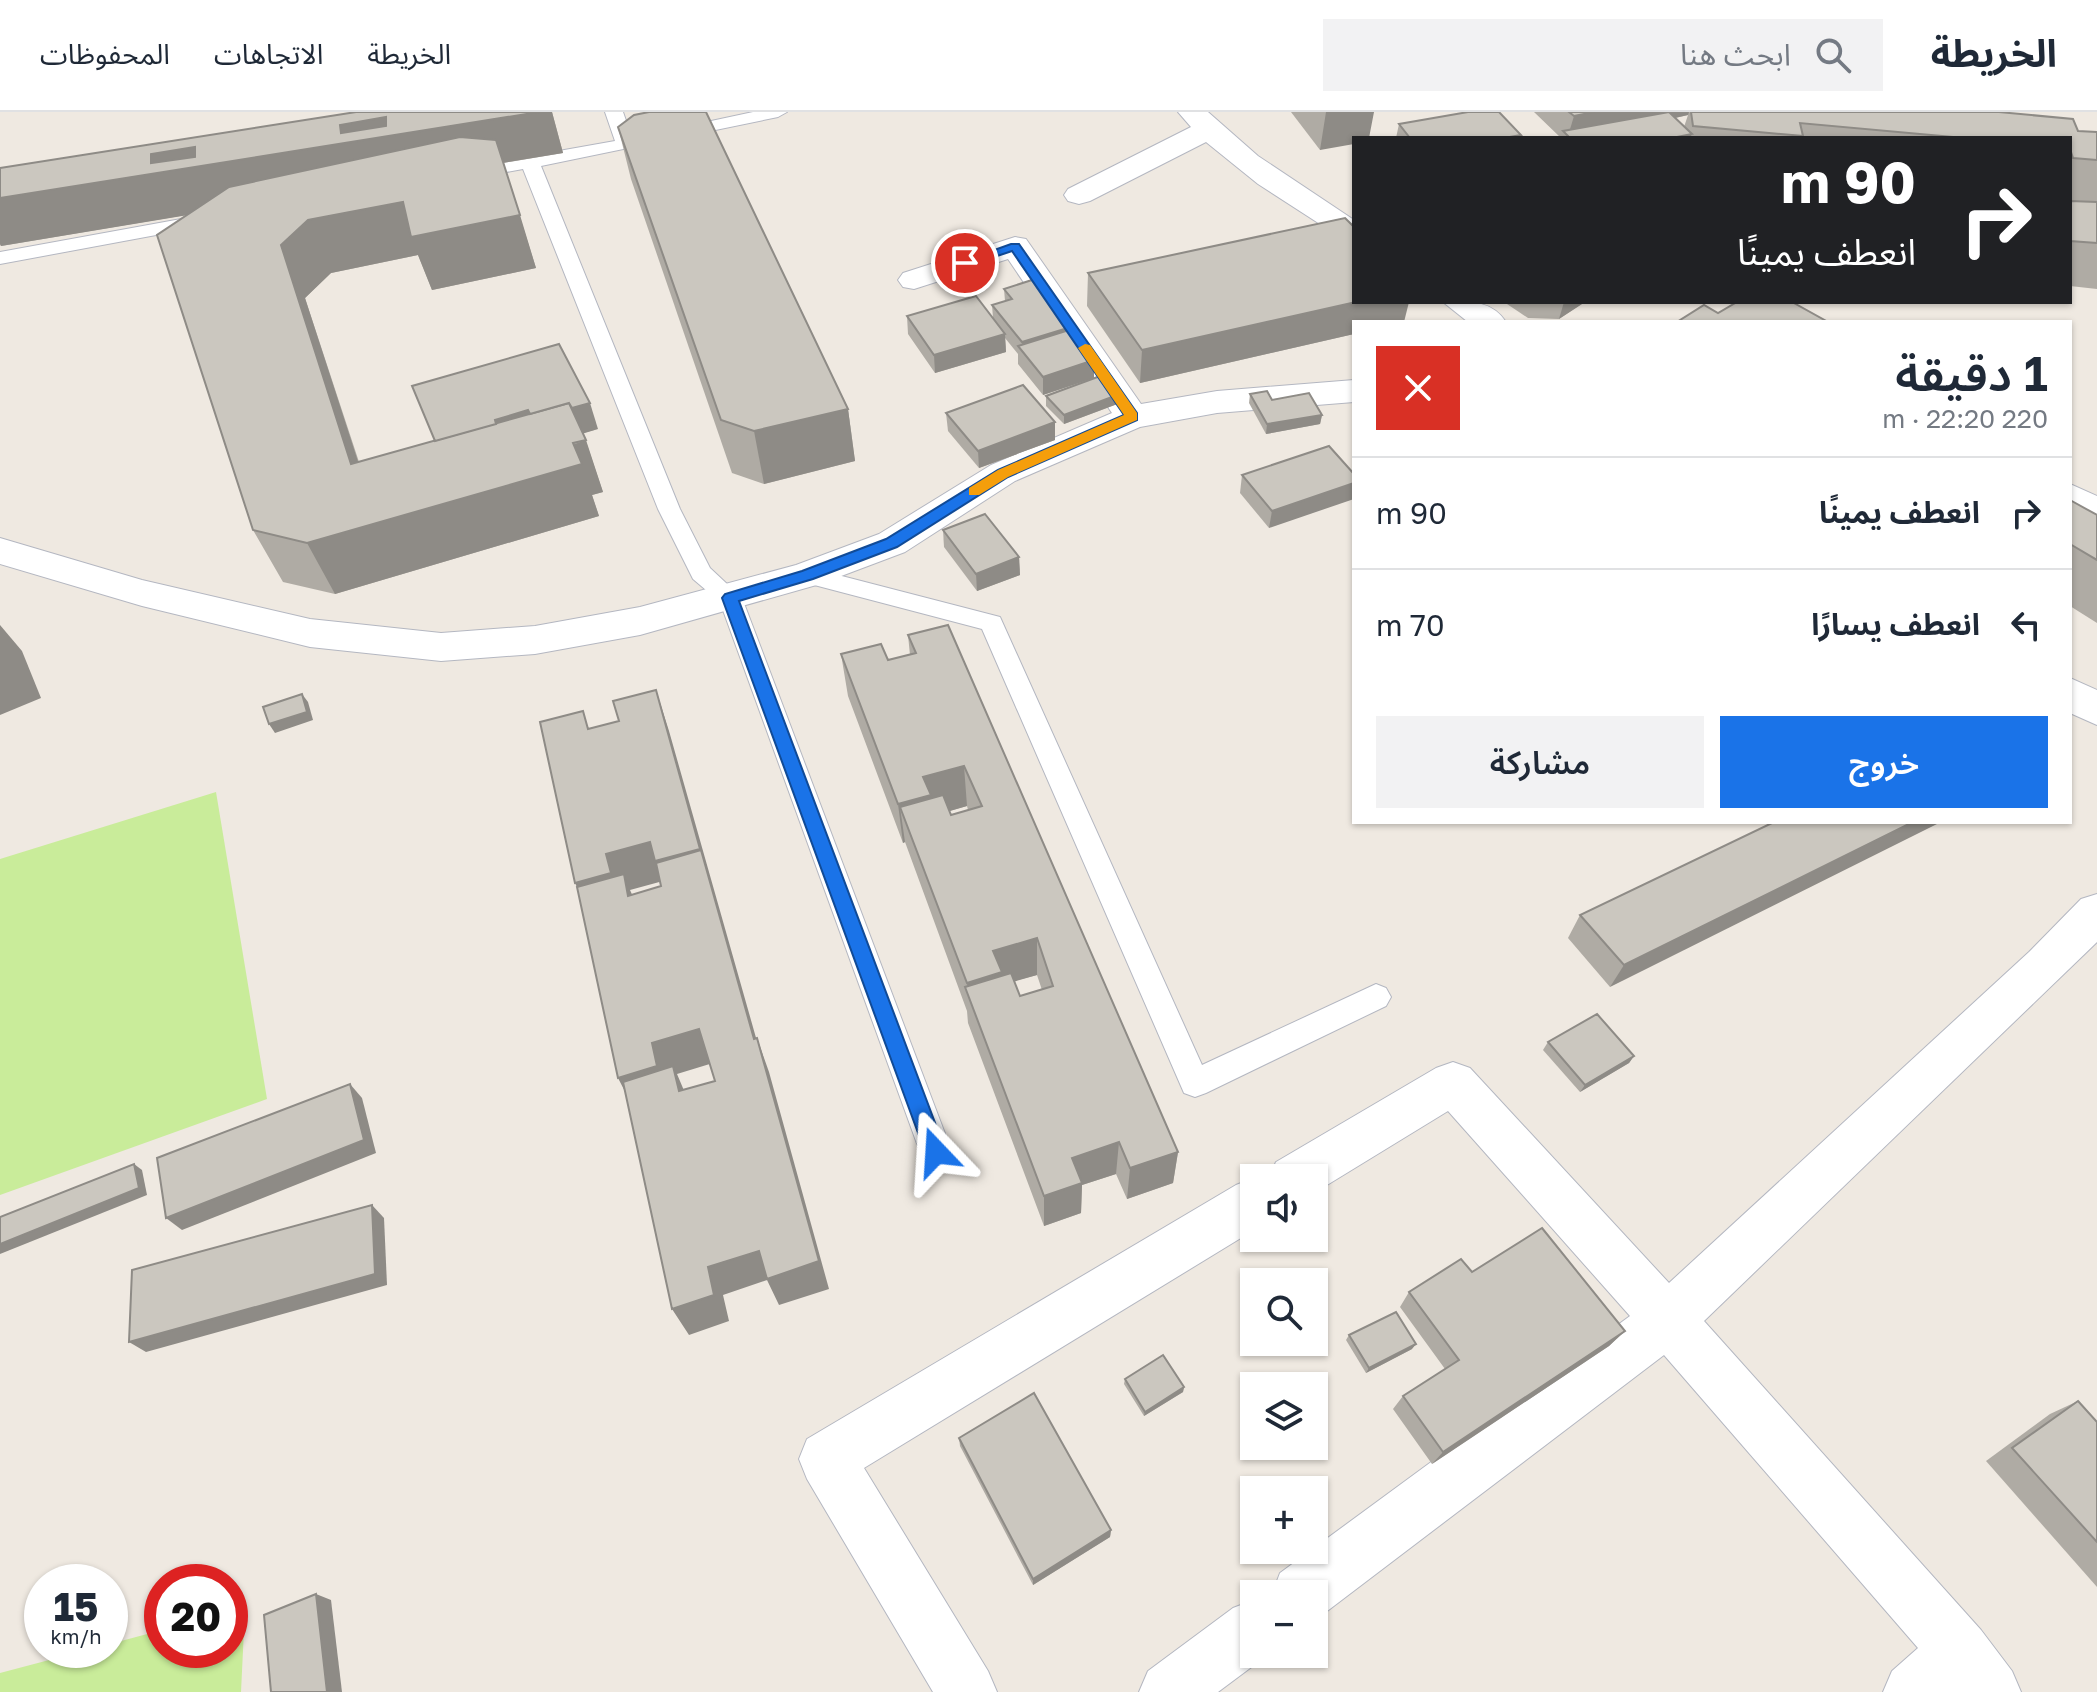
<!DOCTYPE html>
<html lang="ar">
<head>
<meta charset="utf-8">
<style>
	body { margin:0; font-family:"Golos Text","Noto Sans Arabic",sans-serif; background:#f2f2f3; color:#1f2937; direction:rtl; height:100vh; display:flex; flex-direction:column; font-size:30px; white-space:nowrap }
	* { box-sizing:border-box; margin:0 }
	p { font-size:26px; color:#747a83 }
	.icon { flex:none; width:44px; height:44px; fill:none; stroke:currentColor; stroke-width:2; stroke-linecap:round; stroke-linejoin:round }
	.map { position:relative; flex:1; overflow:hidden; direction:ltr }
	.side { position:absolute; left:1352px; top:208px; width:720px; height:504px; display:flex; flex-direction:column; background:#fff; border-radius:0px; box-shadow:0 2px 6px #0004; direction:rtl }
	.side>* { flex:none }
	.top-card { position:absolute; left:1352px; top:24px; width:720px; height:168px; border-radius:0px; box-shadow:0 2px 6px #0004; direction:rtl; background:#202124; color:#fff; overflow:hidden }
	.fabs { position:absolute; left:1240px; top:1052px; display:grid; gap:16px }
	.fabs a { display:grid; place-items:center; width:88px; height:88px; border-radius:0px; background:#fff; box-shadow:0 2px 6px #0004; font-size:40px }
	.speed { position:absolute; left:24px; top:1452px; display:flex; gap:16px; font-size:40px; font-weight:700; text-align:center }
	.speed>* { display:grid; place-content:center; width:104px; height:104px; border-radius:50%; background:#fff; box-shadow:0 2px 6px #0004; line-height:1 }
	.speed small { font-size:20px; font-weight:400 }
	.speed .limit { border:12px solid #d22; background:#fff; color:#111 }
	.pin { position:absolute; display:grid; place-items:center; width:68px; height:68px; color:#fff; margin:-34px; border:4px solid #fff; border-radius:50%; box-shadow:0 2px 8px #0007 }
	.me { position:absolute; width:88px; margin:-44px; rotate:340deg; stroke-linejoin:round; filter:drop-shadow(0 0 6px #0008) }
	.turn { display:flex; align-items:center; gap:28px; height:168px; padding:0 24px; font-size:36px }
	.turn .icon { width:104px; height:104px; stroke-width:2.5 }
	.turn b { display:block; font-size:56px; line-height:68px }
	.round { display:grid; place-items:center; flex:none; width:84px; height:84px; border-radius:0px; background:#f2f2f3 }
	.headline { display:flex; align-items:center; justify-content:space-between; height:136px; padding:0 24px }
	h1 { font-size:48px; font-weight:600; line-height:60px }
	.button { display:flex; gap:16px; margin-top:auto; padding:16px 24px }
	.button a { flex:1; height:92px; border-radius:0px; background:#1a73e8; color:#fff; font-size:32px; font-weight:600; line-height:92px; text-align:center }
	.button a+a { background:#f2f2f3; color:#1f2937 }
	ul { padding:0; list-style:none }
	li { display:flex; align-items:center; gap:24px; height:112px; padding:0 24px; border-top:2px solid #e0e1e3 }
	li div { flex:1 }
	li b { display:block; font-size:30px }
	li em { font-style:normal }
	header { display:flex; align-items:center; gap:48px; box-sizing:border-box; height:112px; padding:0 40px; background:#fff; border-bottom:2px solid #e0e1e3 }
	header strong { font-size:38px }
	nav { display:flex; gap:44px; margin-inline-start:auto; font-size:28px }
	.search { width:560px; height:72px; background:#f2f2f3; display:flex; align-items:center; gap:20px; box-sizing:border-box; padding:0 28px; border-radius:0px; color:#747a83; font-size:30px }
	.map>svg:first-child { display:block }
</style>
</head>
<body>
<header>
<strong>الخريطة</strong>
<div class="search"><svg class="icon" aria-label="search" viewBox="0 0 24 24"><circle cx="10" cy="10" r="6"/><path d="M15 15l6 6"/></svg>ابحث هنا</div>
<nav><a>الخريطة</a><a>الاتجاهات</a><a>المحفوظات</a></nav>
</header>
<div class="map">
<svg width="2097" height="1580" viewBox="0 0 2097 1580">
	<rect width="100%" height="100%" fill="#efe9e1"/>
	<g fill="#c9ec9a">
		<path d="M216,680L267,987L0,1083V747Z"/>
		<path d="M245,1497L241,1580H0V1561L87,1538H110V1532L162,1518V1538H230V1501Z"/>
	</g>
	<g fill="none" stroke-linecap="round" stroke-linejoin="round">
		<defs>
			<g id="lane">
				<path d="M605,0H623L632,26L753,0H787L778,5L541,54L680,397L710,456L742,486L952,1040L947,1050L936,1054L925,1050L920,1040L720,490L693,467L658,397L523,57L468,67L459,61L468,55L615,29Z"/>
				<path d="M203,103L213,109L210,113L0,152V140Z"/>
				<path d="M807,455L1000,505L1202,953L1376,872L1386,876L1391,885L1386,894L1206,981L1195,985L1184,981L982,517L799,469L795,463L799,457Z"/>
			</g>
			<g id="street">
				<path d="M1178,0H1208L1258,44L1354,108V130L1343,127L1258,72L1206,30L1090,89L1079,92L1068,89L1064,83L1068,77L1191,15Z"/>
				<path d="M1015,125L1026,127L1141,292L1217,279L1354,268V290L1217,301L1140,315L1015,369L905,440L820,472L640,523L535,542L441,549L310,535L142,494L0,452V426L142,468L310,507L441,521L535,514L640,495L796,453L879,422L991,353L1112,301L1008,147L914,177L903,175L898,168L903,161Z"/>
				<path d="M1443,190C1467,190 1491,187 1506,210H1468Z"/>
				<path d="M2070,372L2097,384V412L2070,400Z"/>
				<path d="M2070,566L2097,578V613L2070,601Z"/>
				<path d="M2097,782V830L1704,1209L1981,1518L2012,1559L2021,1580H1883L1892,1559L1918,1536L1664,1243L1322,1503L1314,1506V1482H1272L1280,1461L1630,1204L1448,999L1314,1081V1066H1269L1276,1050L1436,956L1453,950L1470,956L1669,1171L2029,840L2081,787Z"/>
				<path d="M1254,1066V1118L864,1356L988,1559L997,1580H933L807,1367L799,1347L807,1327L1236,1073Z"/>
				<path d="M1254,1488V1542H1269L1218,1580H1139L1148,1559L1233,1496Z"/>
			</g>
		</defs>
		<use href="#lane" stroke="#b4b7c1" stroke-width="2"/>
		<use href="#street" stroke="#b4b7c1" stroke-width="2"/>
		<use href="#lane" fill="#fff" fill-rule="evenodd"/>
		<use href="#street" fill="#fff" fill-rule="evenodd"/>
	</g>
	<g fill="#afaba4" fill-rule="evenodd">
		<path d="M356,0H552L563,41L503,51L536,156L432,178L418,143L331,161L305,186L359,350L598,317L583,321L603,380L592,383L599,404L335,482L283,470L253,418L186,103L1,134L0,132V56Z"/>
		<path d="M1291,0H1374L1320,38Z"/>
		<path d="M1534,0H1999L2078,19L2097,20V177L2070,174V26H1561ZM1688,3L1684,15L1675,6Z"/>
		<path d="M1399,12L1521,23L1520,26H1396Z"/>
		<path d="M618,15L848,297L855,349L764,372L732,361L631,67Z"/>
		<path d="M1088,161L1354,210V222L1140,271L1087,194Z"/>
		<path d="M1004,177L1071,220L1094,248V266L1043,283L1018,252V242L1005,226L1006,240L935,261L908,222L907,204L993,206L992,193L1005,189Z"/>
		<path d="M1504,190H1585L1559,207L1528,206Z"/>
		<path d="M1250,282L1322,303L1320,312L1266,322L1249,291Z"/>
		<path d="M1046,284L1120,291L1064,312L1046,294Z"/>
		<path d="M946,301L1055,328L979,356L948,319Z"/>
		<path d="M1329,334L1269,416L1240,381L1242,363Z"/>
		<path d="M2070,388L2097,403V511L2070,494Z"/>
		<path d="M943,418L1019,445L1020,463L977,479L944,435Z"/>
		<path d="M908,523L1178,1040L1173,1071L1127,1087L1116,1062L1082,1073L1081,1101L1044,1114L968,911L967,899L905,730L903,731L848,584L841,542L888,548L910,543ZM967,694L968,698L951,703L949,699ZM1037,863L1042,878L1020,884L1014,869Z"/>
		<path d="M1774,710L1610,875L1568,826L1580,803Z"/>
		<path d="M1548,930L1634,944L1629,951L1580,980L1543,938Z"/>
		<path d="M1472,1160L1625,1219L1609,1234L1432,1352L1393,1297L1403,1284L1445,1257L1400,1195L1409,1180Z"/>
		<path d="M1349,1223L1412,1237L1366,1261L1346,1228Z"/>
		<path d="M1125,1267L1184,1275L1183,1280L1144,1304L1124,1272Z"/>
		<path d="M2078,1289L2097,1310V1475L1986,1349L2050,1302Z"/>
		<path d="M959,1326L1111,1418L1110,1425L1033,1473L960,1334Z"/>
	</g>
	<g fill="#8e8b86">
		<path d="M529,0H552L563,41L1,134L0,132V65L151,51V42L195,35L341,21L340,13L386,5Z"/>
		<path d="M1326,0H1374L1369,26H1354V32L1320,38Z"/>
		<path d="M1594,0H1689L1688,3L1585,26L1568,24L1574,4Z"/>
		<path d="M1692,22L1690,26H1672Z"/>
		<path d="M403,90L520,103L536,156L432,178L418,143L331,161L305,186L376,405L351,352L281,133L308,108Z"/>
		<path d="M1356,190H1409L1404,210H1354V222L1140,271L1142,238Z"/>
		<path d="M1564,190H1585L1559,207Z"/>
		<path d="M1071,215V233L1023,240L1022,230Z"/>
		<path d="M1005,222L1006,240L935,261L934,243Z"/>
		<path d="M1094,248V266L1043,283V265Z"/>
		<path d="M1120,282V291L1064,312V303Z"/>
		<path d="M590,291L598,317L542,334L533,308Z"/>
		<path d="M848,297L855,349L764,372L754,319Z"/>
		<path d="M528,298L538,324L440,340L495,308Z"/>
		<path d="M1322,303L1320,312L1266,322L1267,312Z"/>
		<path d="M1055,310V328L979,356L978,339Z"/>
		<path d="M586,328L603,380L592,383L599,404L335,482L307,431Z"/>
		<path d="M1354,371V387L1269,416L1272,399Z"/>
		<path d="M1019,445L1020,463L977,479L976,462Z"/>
		<path d="M0,513L22,539L41,586L0,603Z"/>
		<path d="M656,578L669,619L766,961L663,769L630,778L640,800L593,809L575,771L606,742Z"/>
		<path d="M302,582L308,590L313,608L275,621L269,612Z"/>
		<path d="M964,654L967,694L933,704L900,695L905,730L903,731L898,692L923,665Z"/>
		<path d="M1913,710H1941L1610,875L1624,853Z"/>
		<path d="M1037,826V863L968,883L967,871L993,839Z"/>
		<path d="M699,917L713,951L677,962L688,988L635,999L618,966L652,931Z"/>
		<path d="M757,926L769,960L829,1177L779,1193L767,1168L723,1183L729,1209L689,1223L672,1197L708,1155Z"/>
		<path d="M1634,944L1629,951L1580,980L1585,973Z"/>
		<path d="M350,972L362,986L376,1041L182,1118L166,1106Z"/>
		<path d="M1119,1030L1116,1062L1082,1073L1081,1101L1044,1114V1084L1072,1046Z"/>
		<path d="M1178,1040L1173,1071L1127,1087L1130,1056Z"/>
		<path d="M134,1052L142,1058L147,1083L0,1142V1132Z"/>
		<path d="M372,1093L384,1106L387,1173L146,1240L129,1230Z"/>
		<path d="M1625,1219L1609,1234L1432,1352L1443,1340Z"/>
		<path d="M1416,1232L1412,1237L1366,1261L1369,1256Z"/>
		<path d="M1184,1275L1183,1280L1144,1304L1145,1300Z"/>
		<path d="M1111,1418L1110,1425L1033,1473V1467Z"/>
		<path d="M316,1482L331,1488L342,1580H327Z"/>
	</g>
	<g fill="#cbc7bf" stroke="#8e8b86" stroke-width="2" fill-rule="evenodd">
		<path d="M356,0H539L0,86V56ZM386,5V14L341,21L340,13ZM195,35V45L151,51V42Z"/>
		<path d="M649,0H706L848,297L754,319L721,308L618,15L634,3Z"/>
		<path d="M1468,0H1499L1521,23L1504,26H1410L1399,12Z"/>
		<path d="M1569,0H1594L1574,4Z"/>
		<path d="M1669,0L1692,22L1672,26H1570L1563,19Z"/>
		<path d="M1691,0H1999L2073,7L2078,19L2097,20V48L2073,46L2070,37V26H1964L1800,11L1803,24L1693,14Z"/>
		<path d="M460,25L496,28L520,103L411,125L403,90L308,108L281,133L351,352L569,291L586,328L573,331L582,352L307,431L253,418L157,123L229,75Z"/>
		<path d="M2070,89L2097,90V131L2070,129Z"/>
		<path d="M1345,106L1354,115V190H1356L1142,238L1088,161Z"/>
		<path d="M1032,168L1071,215L1022,230L992,193L1012,187L1004,177Z"/>
		<path d="M976,184L1005,222L934,243L907,204Z"/>
		<path d="M1737,190H1792L1828,210H1677L1704,193L1718,201Z"/>
		<path d="M1069,218L1094,248L1043,265L1018,234Z"/>
		<path d="M559,232L590,291L572,296L569,291L530,302L528,298L495,308L496,312L435,329L412,274Z"/>
		<path d="M1103,263L1120,282L1064,303L1046,284Z"/>
		<path d="M1023,273L1055,310L978,339L946,301Z"/>
		<path d="M1267,279L1272,288L1309,281L1322,303L1267,312L1250,282Z"/>
		<path d="M1329,334L1354,362V371L1272,399L1242,363Z"/>
		<path d="M2070,388L2097,403V448L2070,432Z"/>
		<path d="M985,402L1019,445L976,462L943,418Z"/>
		<path d="M948,513L1178,1040L1130,1056L1119,1030L1072,1046L1082,1071L1044,1084L965,875L1011,861L1020,884L1053,874L1037,826L993,839L1002,860L967,871L900,695L943,683L951,703L982,694L964,654L923,665L931,683L898,692L841,542L881,532L888,548L916,541L908,523Z"/>
		<path d="M656,578L700,737L655,749L650,730L606,742L611,761L575,771L540,610L583,599L588,617L619,609L613,589Z"/>
		<path d="M302,582L307,600L269,612L263,595Z"/>
		<path d="M1774,710H1913L1624,853L1580,803Z"/>
		<path d="M701,738L754,927L757,926L819,1149L767,1167L759,1139L708,1155L714,1183L672,1197L623,970L673,954L679,979L715,969L699,917L652,931L657,954L618,966L577,775L624,762L628,784L661,774L656,751Z"/>
		<path d="M1597,902L1634,944L1585,973L1548,930Z"/>
		<path d="M350,972L364,1028L166,1106L157,1046Z"/>
		<path d="M134,1052L139,1076L0,1132V1105Z"/>
		<path d="M372,1093L375,1162L129,1230L132,1158Z"/>
		<path d="M1542,1116L1625,1219L1443,1340L1403,1284L1459,1248L1409,1180L1461,1147L1472,1160Z"/>
		<path d="M1396,1200L1416,1232L1369,1256L1349,1223Z"/>
		<path d="M1163,1243L1184,1275L1145,1300L1125,1267Z"/>
		<path d="M1034,1281L1111,1418L1033,1467L959,1326Z"/>
		<path d="M2078,1289L2097,1310V1430L2012,1336Z"/>
		<path d="M316,1482L327,1580H271L264,1503Z"/>
	</g>
	<path fill="#1a73e8" stroke="#114b97" stroke-width="2" d="M1011,132H1019L1137,301V308L1008,365L897,435L813,467L739,489L946,1040L943,1047L936,1050L928,1047L925,1040L722,486L725,482L802,459L886,427L998,358L1124,303L1012,139L965,155L958,151Z"/>
	<path fill="#f59e0b" d="M1085,232L1090,233L1137,301V308L1008,365L979,383H969V376L998,358L1124,303L1078,236Z"/>
</svg>
<div class="fabs">
<a><svg class="icon" aria-label="sound" viewBox="0 0 24 24"><path d="M4 9h4l5-4v14l-5-4H4zM17 9q2 3 0 6"/></svg></a>
<a><svg class="icon" aria-label="search" viewBox="0 0 24 24"><circle cx="10" cy="10" r="6"/><path d="M15 15l6 6"/></svg></a>
<a><svg class="icon" aria-label="layers" viewBox="0 0 24 24"><path d="M12 4l9 5-9 5-9-5zM3 14l9 5 9-5"/></svg></a>
<a>+</a>
<a>−</a>
</div>
<div class="speed"><div>15<small>km/h</small></div><div class="limit">20</div></div>
<div class="pin" style="left:965px;top:151px;background:#d93025"><svg class="icon" aria-label="arrive" viewBox="0 0 24 24"><path d="M6 21V4h12l-3 4 3 4H6"/></svg></div>
<svg class="me" style="left:936px;top:1040px" viewBox="-20 -20 40 40"><path d="M0-17L14 15 0 8-14 15z" fill="#1a73e8" stroke="#fff" stroke-width="4"/></svg>
<div class="top-card">
<div class="turn"><svg class="icon" aria-label="right" viewBox="0 0 24 24"><path d="M7 20v-9h11M14 6l5 5-5 5"/></svg><div><b>90 m</b>انعطف يمينًا</div></div>
</div>
<section class="side">
<div class="headline"><div><h1>1 دقيقة</h1><p>220 m · 22:20</p></div><a class="round" style="background:#d93025;color:#fff"><svg class="icon" aria-label="close" viewBox="0 0 24 24"><path d="M6 6l12 12M18 6L6 18"/></svg></a></div>
<ul>
<li><svg class="icon" aria-label="right" viewBox="0 0 24 24"><path d="M7 20v-9h11M14 6l5 5-5 5"/></svg><div><b>انعطف يمينًا</b></div><em>90 m</em></li>
<li><svg class="icon" aria-label="left" viewBox="0 0 24 24"><path d="M17 20v-9H6M10 6l-5 5 5 5"/></svg><div><b>انعطف يسارًا</b></div><em>70 m</em></li>
</ul>
<div class="button"><a>خروج</a><a>مشاركة</a></div>
</section>
</div>
</body>
</html>
